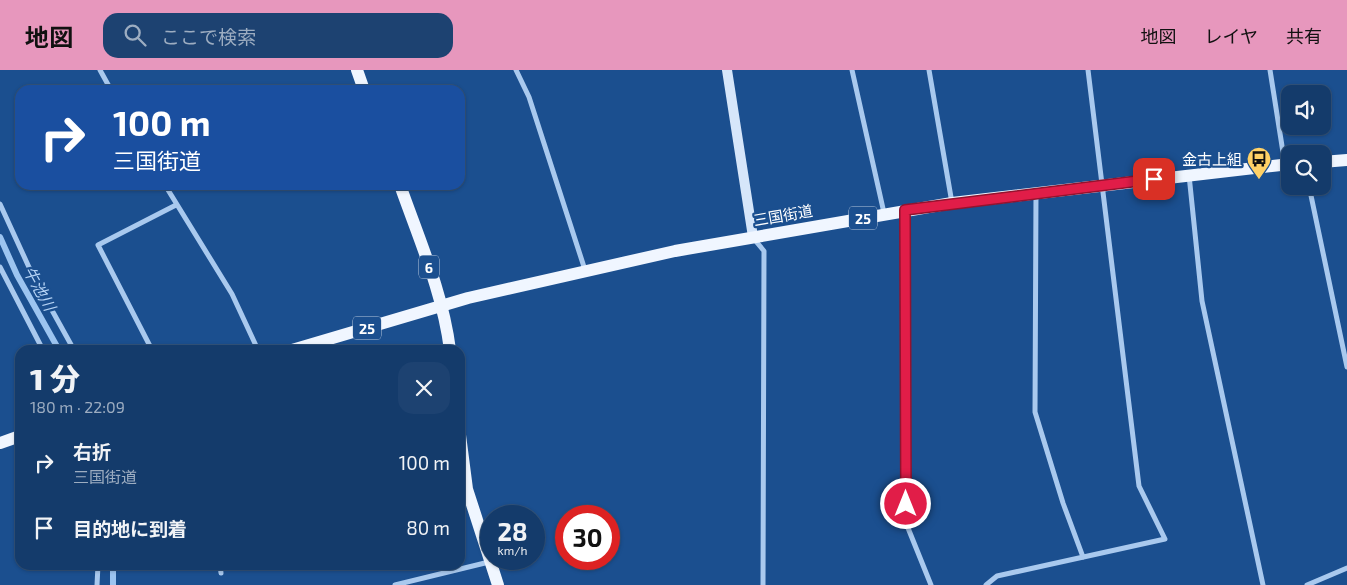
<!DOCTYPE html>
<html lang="ja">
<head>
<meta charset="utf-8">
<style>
	body { margin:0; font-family:"Exo 2","Noto Sans JP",sans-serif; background:#1d4271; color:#f1f3f6; height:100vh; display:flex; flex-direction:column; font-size:19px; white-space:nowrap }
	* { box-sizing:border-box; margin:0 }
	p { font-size:16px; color:#9dadc1 }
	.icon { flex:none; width:28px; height:28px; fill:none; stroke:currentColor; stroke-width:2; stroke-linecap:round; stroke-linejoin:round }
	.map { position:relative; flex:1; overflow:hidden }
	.panel { position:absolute; left:15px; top:275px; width:450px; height:225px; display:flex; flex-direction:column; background:#143b6b; border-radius:15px; box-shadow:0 1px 4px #0004,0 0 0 1px #33557e }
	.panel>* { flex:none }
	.banner { position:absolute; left:15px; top:15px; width:450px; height:105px; border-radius:15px; box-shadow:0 1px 4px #0004,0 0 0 1px #33557e; background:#1a4fa0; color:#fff; overflow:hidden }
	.controls { position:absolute; left:1281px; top:15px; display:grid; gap:10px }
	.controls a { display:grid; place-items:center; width:50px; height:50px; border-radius:10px; background:#143b6b; box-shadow:0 1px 4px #0004,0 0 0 1px #33557e; font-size:25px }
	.speed { position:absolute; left:480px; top:435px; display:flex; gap:10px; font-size:25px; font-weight:700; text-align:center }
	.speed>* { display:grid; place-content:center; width:65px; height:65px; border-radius:50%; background:#143b6b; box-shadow:0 1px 4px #0004,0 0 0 1px #33557e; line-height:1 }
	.speed small { font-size:12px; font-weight:400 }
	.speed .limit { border:8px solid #d22; background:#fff; color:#111 }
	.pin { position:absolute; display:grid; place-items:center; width:42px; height:42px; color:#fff; margin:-21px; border-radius:10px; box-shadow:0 2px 8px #0006 }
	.me { position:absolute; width:55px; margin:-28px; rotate:0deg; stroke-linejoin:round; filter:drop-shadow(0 0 4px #0008) }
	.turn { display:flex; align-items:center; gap:18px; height:105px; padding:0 15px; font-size:22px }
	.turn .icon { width:65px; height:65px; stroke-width:2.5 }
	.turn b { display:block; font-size:35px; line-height:42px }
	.round { display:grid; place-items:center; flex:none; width:52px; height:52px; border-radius:15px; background:#1d4271 }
	.head { display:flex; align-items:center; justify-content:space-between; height:85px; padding:0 15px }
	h1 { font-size:30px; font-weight:800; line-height:38px }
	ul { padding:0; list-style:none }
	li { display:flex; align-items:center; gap:15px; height:65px; padding:0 15px }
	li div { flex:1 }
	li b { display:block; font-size:19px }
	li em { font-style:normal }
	header { display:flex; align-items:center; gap:30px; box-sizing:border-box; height:70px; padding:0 25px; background:#e797bd; color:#111 }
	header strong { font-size:24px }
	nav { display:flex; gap:28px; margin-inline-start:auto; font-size:18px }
	.search { width:350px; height:45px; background:#1d4271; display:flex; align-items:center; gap:12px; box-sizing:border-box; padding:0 18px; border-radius:15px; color:#9dadc1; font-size:19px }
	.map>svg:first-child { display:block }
</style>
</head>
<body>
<header>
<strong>地図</strong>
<div class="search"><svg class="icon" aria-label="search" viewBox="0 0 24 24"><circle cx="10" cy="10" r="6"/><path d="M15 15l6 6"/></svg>ここで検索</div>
<nav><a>地図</a><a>レイヤ</a><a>共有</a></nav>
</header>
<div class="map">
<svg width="1347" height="515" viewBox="0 0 1347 515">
	<rect width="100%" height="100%" fill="#1b4f8f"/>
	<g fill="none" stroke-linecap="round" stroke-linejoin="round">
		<g stroke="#9cc4f0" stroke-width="6">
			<path d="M0,167L17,205L59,280"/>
			<path d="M113,515V495"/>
		</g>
		<g stroke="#a9c9ee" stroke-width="5">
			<path d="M100,0L111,20"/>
			<path d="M516,0L529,27L585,200"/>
			<path d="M852,0L884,143"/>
			<path d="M929,0L952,133"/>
			<path d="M1270,0L1285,95"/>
			<path d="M1189,105L1202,231L1263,515"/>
			<path d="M165,115L232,224L258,280"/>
			<path d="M1309,116L1347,297"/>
			<path d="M1036,123L1035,342L1063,433L1083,487"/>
			<path d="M0,134L33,206L74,280"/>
			<path d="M905,143L906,453L931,515"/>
			<path d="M754,169L764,181L763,515"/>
			<path d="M0,197L43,280"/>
			<path d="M152,280L98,175L176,135"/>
			<path d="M220,495L221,503"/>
			<path d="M97,515L98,495"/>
			<path d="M395,515L489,492"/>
			<path d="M986,515L997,506L1165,469L1139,416L1088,0"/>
			<path d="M1307,515L1347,498"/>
		</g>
		<path stroke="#d6e6fa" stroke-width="10" d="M727,0L753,167"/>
		<g stroke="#f0f6ff" stroke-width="12">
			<path d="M357,0L364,20"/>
			<path d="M1322,92L1347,90"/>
			<path d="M400,115C419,169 443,223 450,280"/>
			<path d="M292,280L468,228L675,181L952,133L1290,94"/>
			<path d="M460,365L467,419L498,515"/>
			<path d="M0,373L20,366"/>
		</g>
	</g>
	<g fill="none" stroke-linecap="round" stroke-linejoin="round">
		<defs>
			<path id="route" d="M906,434L905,140L1154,109"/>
		</defs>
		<use href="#route" stroke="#92132f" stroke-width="12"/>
		<use href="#route" stroke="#e11d48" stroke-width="9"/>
	</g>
	<defs>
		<symbol id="bus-pin" viewBox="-11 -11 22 30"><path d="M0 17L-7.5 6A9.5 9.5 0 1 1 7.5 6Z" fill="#ffd166" stroke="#1b4f8f"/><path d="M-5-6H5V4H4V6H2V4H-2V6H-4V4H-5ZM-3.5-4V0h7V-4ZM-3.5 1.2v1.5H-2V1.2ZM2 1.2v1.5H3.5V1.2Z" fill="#111"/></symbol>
	</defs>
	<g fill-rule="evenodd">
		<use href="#bus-pin" x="1245" y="75" width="28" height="38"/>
	</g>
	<g text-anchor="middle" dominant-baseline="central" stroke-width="4.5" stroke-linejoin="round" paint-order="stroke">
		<g fill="#1b4f8f" stroke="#bbcadd" stroke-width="1">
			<rect x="849" y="136.5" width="28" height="23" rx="4"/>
			<rect x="419" y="185.5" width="20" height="23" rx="4"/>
			<rect x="353" y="246.5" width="28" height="23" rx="4"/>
		</g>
		<g font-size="14" font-weight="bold" fill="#fff">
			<text x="863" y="148">25</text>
			<text x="429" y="197">6</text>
			<text x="367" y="258">25</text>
		</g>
		<g font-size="15" fill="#fff" stroke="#1b4f8f" text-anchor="end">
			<text x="1242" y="89">金古上組</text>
		</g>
		<g font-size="15" fill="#fff" stroke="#1b4f8f">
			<text transform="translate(783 145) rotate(-10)">三国街道</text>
		</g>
		<g font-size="16" font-style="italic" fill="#b5d3f5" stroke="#1b4f8f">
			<text transform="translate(40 218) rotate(61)">牛池川</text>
		</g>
	</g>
</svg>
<div class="controls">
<a><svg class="icon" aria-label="sound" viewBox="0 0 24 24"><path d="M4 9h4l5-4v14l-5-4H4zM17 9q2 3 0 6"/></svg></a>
<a><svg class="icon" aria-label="search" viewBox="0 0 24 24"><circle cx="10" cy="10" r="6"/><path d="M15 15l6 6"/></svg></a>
</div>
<div class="speed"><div>28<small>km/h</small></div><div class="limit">30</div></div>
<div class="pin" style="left:1154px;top:109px;background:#d93025"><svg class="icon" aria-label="arrive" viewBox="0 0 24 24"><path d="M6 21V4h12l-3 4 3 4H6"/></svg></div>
<svg class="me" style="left:906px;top:434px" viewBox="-20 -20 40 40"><circle r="17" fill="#e11d48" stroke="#fff" stroke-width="3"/><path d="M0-11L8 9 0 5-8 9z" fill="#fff"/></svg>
<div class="banner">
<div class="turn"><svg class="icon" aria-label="right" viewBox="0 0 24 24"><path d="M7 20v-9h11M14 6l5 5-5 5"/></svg><div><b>100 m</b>三国街道</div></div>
</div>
<section class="panel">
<div class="head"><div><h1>1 分</h1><p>180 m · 22:09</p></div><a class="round"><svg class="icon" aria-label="close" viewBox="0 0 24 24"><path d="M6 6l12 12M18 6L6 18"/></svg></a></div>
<ul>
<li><svg class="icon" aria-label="right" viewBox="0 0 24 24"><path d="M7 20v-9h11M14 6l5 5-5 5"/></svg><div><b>右折</b><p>三国街道</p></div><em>100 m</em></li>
<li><svg class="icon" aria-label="arrive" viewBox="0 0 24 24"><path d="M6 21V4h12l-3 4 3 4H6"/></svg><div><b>目的地に到着</b></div><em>80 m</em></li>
</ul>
</section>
</div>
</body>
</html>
